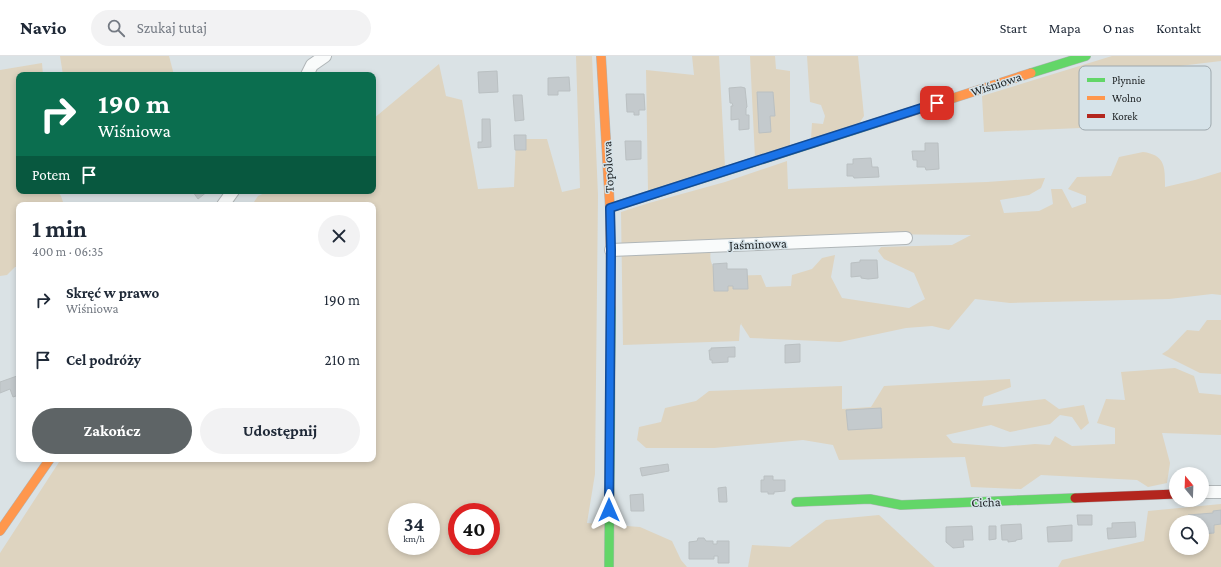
<!DOCTYPE html>
<html lang="pl">
<head>
<meta charset="utf-8">
<style>
	body { margin:0; font-family:"Crimson Pro",serif; background:#f2f2f3; color:#1f2937; height:100vh; display:flex; flex-direction:column; font-size:15px; white-space:nowrap }
	* { box-sizing:border-box; margin:0 }
	p { font-size:13px; color:#747a83 }
	.icon { flex:none; width:22px; height:22px; fill:none; stroke:currentColor; stroke-width:2; stroke-linecap:round; stroke-linejoin:round }
	.map { position:relative; flex:1; overflow:hidden }
	.sheet { position:absolute; left:16px; top:146px; width:360px; height:260px; display:flex; flex-direction:column; background:#fff; border-radius:8px; box-shadow:0 2px 6px #0003 }
	.sheet>* { flex:none }
	.top-card { position:absolute; left:16px; top:16px; width:360px; height:122px; border-radius:8px; box-shadow:0 2px 6px #0003; background:#0b6e4f; color:#fff; overflow:hidden }
	.needle { width:26px; rotate:341deg }
	.fabs { position:absolute; left:1169px; top:411px; display:grid; gap:8px }
	.fabs a { display:grid; place-items:center; width:40px; height:40px; border-radius:50%; background:#fff; box-shadow:0 2px 6px #0003; font-size:20px }
	.speed { position:absolute; left:388px; top:447px; display:flex; gap:8px; font-size:20px; font-weight:700; text-align:center }
	.speed>* { display:grid; place-content:center; width:52px; height:52px; border-radius:50%; background:#fff; box-shadow:0 2px 6px #0003; line-height:1 }
	.speed small { font-size:10px; font-weight:400 }
	.speed .limit { border:6px solid #d22; background:#fff; color:#111 }
	.pin { position:absolute; display:grid; place-items:center; width:34px; height:34px; color:#fff; margin:-17px; border-radius:8px; box-shadow:0 2px 6px #0006 }
	.me { position:absolute; width:44px; margin:-22px; rotate:0deg; stroke-linejoin:round; filter:drop-shadow(0 0 3px #0008) }
	.turn { display:flex; align-items:center; gap:14px; height:84px; padding:0 16px; font-size:18px }
	.turn .icon { width:52px; height:52px; stroke-width:2.5 }
	.turn b { display:block; font-size:28px; line-height:34px }
	.then { display:flex; align-items:center; height:38px; padding:0 16px; background:#0003; gap:8px; font-size:15px }
	.round { display:grid; place-items:center; flex:none; width:42px; height:42px; border-radius:21px; background:#f2f2f3 }
	.overview { display:flex; align-items:center; justify-content:space-between; height:68px; padding:0 16px }
	h1 { font-size:24px; font-weight:700; line-height:30px }
	.action { display:flex; gap:8px; margin-top:auto; padding:8px 16px }
	.action a { flex:1; height:46px; border-radius:24px; background:#5e6466; color:#fff; font-size:16px; font-weight:700; line-height:46px; text-align:center }
	.action a+a { background:#f2f2f3; color:#1f2937 }
	ul { padding:0; list-style:none }
	li { display:flex; align-items:center; gap:12px; height:60px; padding:0 16px }
	li div { flex:1 }
	li b { display:block; font-size:15px }
	li em { font-style:normal }
	header { display:flex; align-items:center; gap:24px; box-sizing:border-box; height:56px; padding:0 20px; background:#fff; border-bottom:1px solid #e0e1e3 }
	header strong { font-size:19px }
	nav { display:flex; gap:22px; margin-inline-start:auto; font-size:14px }
	.search { width:280px; height:36px; background:#f2f2f3; display:flex; align-items:center; gap:10px; box-sizing:border-box; padding:0 14px; border-radius:22px; color:#747a83; font-size:15px }
	.map>svg:first-child { display:block }
</style>
</head>
<body>
<header>
<strong>Navio</strong>
<div class="search"><svg class="icon" aria-label="search" viewBox="0 0 24 24"><circle cx="10" cy="10" r="6"/><path d="M15 15l6 6"/></svg>Szukaj tutaj</div>
<nav><a>Start</a><a>Mapa</a><a>O nas</a><a>Kontakt</a></nav>
</header>
<div class="map">
<svg width="1221" height="511" viewBox="0 0 1221 511">
	<rect width="100%" height="100%" fill="#dae2e5"/>
	<g fill="#ded4c0" fill-rule="evenodd">
		<path d="M60,0H169L174,19H63Z"/>
		<path d="M576,0H592L598,139L595,418L587,467L640,471L672,485L681,504L687,511H0V497L61,403H373V149H252L258,140L269,135H373V63L439,8L446,40L462,44L478,133L514,131L516,83H547L562,136L580,132ZM397,456H431V490H397ZM457,456H491V490H457Z"/>
		<path d="M692,0H719L725,111L648,135L646,14L694,19Z"/>
		<path d="M750,0H775L776,13L790,15V90L755,102Z"/>
		<path d="M807,0H858L864,60L858,69L811,83L812,67L823,68L825,60L821,49L810,46Z"/>
		<path d="M1112,0H1221V5L1105,19L1104,71L984,76L982,40Z"/>
		<path d="M42,7L43,19H19V135H57L61,140L64,149H19V211H15L7,219L0,220V14Z"/>
		<path d="M1143,96C1166,99 1165,112 1165,131L1195,124L1221,116V239L1212,238L1169,243L1010,247L975,243L949,274L932,270L906,272L840,286L750,282L741,268L742,266L740,270L739,285L623,289L621,156L649,147L725,126L787,105L788,133L987,126L1045,122L1041,132L1029,139L1000,144L1004,157L1039,155L1053,148L1051,133H1062L1072,152L1086,147V140L1068,133L1077,121L1111,120L1119,101ZM864,178L971,179L952,189L881,191L878,195L884,203L914,217L925,243L909,252L842,242L831,221L835,199L822,202L812,213L792,219L791,230L766,231L761,219L721,220C709,208 709,203 712,187Z"/>
		<path d="M1207,264H1221V318L1200,317L1162,298L1168,294L1187,274L1199,275Z"/>
		<path d="M1175,312L1194,320L1199,337L1221,339V379L1162,377L1170,407L1167,427L1148,431L1137,424L1041,419L1021,433L971,431L965,401L839,404L833,389L803,384L714,392H646L637,384L639,371L661,366L665,352L696,345L709,335L842,330V353L871,351L884,330L1010,323L1011,331L984,341L982,350L1045,343L1059,353L1084,349L1089,367L1081,374L1072,361L1060,359L1050,368L1010,376L991,369L946,379L953,387L1003,391L1035,388L1050,389L1055,380L1072,390L1115,388V372L1097,367L1106,343L1125,344L1121,316Z"/>
		<path d="M1221,448V511H1058L1062,504L1144,485L1148,455ZM1176,466H1202V492H1176Z"/>
		<path d="M879,459L935,511H748L752,489L790,491L826,464Z"/>
	</g>
	<g fill="#c4cacd" stroke="#bac0c2">
		<path d="M497,15L498,36L479,37L478,16Z"/>
		<path d="M569,21L570,35H558V39H548V22Z"/>
		<path d="M741,31L745,32L747,51L746,52V59H749V73L739,74V63L731,64V50H733L732,47H730L729,32Z"/>
		<path d="M757,36H773L775,60H770L771,76L759,77Z"/>
		<path d="M626,38H644L645,54H639V59H634V56H627Z"/>
		<path d="M513,39H522L524,64L515,65Z"/>
		<path d="M482,63H490L491,91L478,92V86H482Z"/>
		<path d="M514,79H526V94H515Z"/>
		<path d="M625,85H641V103L626,104Z"/>
		<path d="M925,87H938L939,113L926,114L925,111H917V104H913L912,95H925Z"/>
		<path d="M871,102L872,111H878L879,121L854,122L853,120H847V108H853V103Z"/>
		<path d="M194,135H208L198,143L193,136Z"/>
		<path d="M860,204H877L878,222L868,223L861,222V220L851,221V207L860,206Z"/>
		<path d="M727,207V213H747L748,233H733V230H728V235H714L713,208Z"/>
		<path d="M800,288V306L785,307V289Z"/>
		<path d="M735,291V301H728V306L712,307V304H710L709,294H711V292Z"/>
		<path d="M17,320L19,326V339L13,341L10,333L0,337V326Z"/>
		<path d="M881,352L882,372L848,374L846,354Z"/>
		<path d="M668,408L669,415L642,420L640,412Z"/>
		<path d="M764,420H773V424H785V435L774,436V438H768V436H761V424H764Z"/>
		<path d="M726,431L727,446H719L718,432Z"/>
		<path d="M643,438L644,455H631L630,439Z"/>
		<path d="M1221,454V468L1214,469V477L1202,478V466H1189L1188,459L1213,457V455Z"/>
		<path d="M1077,459H1092V469H1078Z"/>
		<path d="M1135,466L1136,481L1108,483L1107,472H1112V467Z"/>
		<path d="M1021,468L1022,483L1016,484V485L1008,486V484H1002L1001,469Z"/>
		<path d="M1072,469V485L1048,486L1047,471Z"/>
		<path d="M972,470L973,484H963L964,491L953,492L946,486V471Z"/>
		<path d="M989,470H996V483L989,484Z"/>
		<path d="M698,482H704L706,485H713V488H717V485H729V507H718V500H714V503H689V486L697,485Z"/>
	</g>
	<g fill="none" stroke-linecap="round" stroke-linejoin="round">
		<defs>
			<g id="street">
				<path d="M307,19L312,9L325,0"/>
				<path d="M223,149L233,135"/>
				<path d="M611,194L906,182"/>
				<path d="M1202,436H1221"/>
			</g>
			<g id="fast">
				<path d="M1031,17L1086,0"/>
				<path d="M610,152L879,66"/>
				<path d="M796,446L870,443L901,449L1075,442"/>
				<path d="M609,511L611,252"/>
			</g>
			<g id="slow">
				<path d="M601,0L610,152L611,252"/>
				<path d="M879,66L1031,17"/>
				<path d="M0,475L50,403"/>
			</g>
			<path id="jam" d="M1075,442L1176,438"/>
		</defs>
		<use href="#street" stroke="#b0b6b8" stroke-width="14"/>
		<use href="#fast" stroke="#b0b6b8" stroke-width="10"/>
		<use href="#slow" stroke="#b0b6b8" stroke-width="10"/>
		<use href="#jam" stroke="#b0b6b8" stroke-width="10"/>
		<use href="#street" stroke="#f9fbfb" stroke-width="12"/>
		<use href="#fast" stroke="#63d668" stroke-width="9"/>
		<use href="#slow" stroke="#ff974d" stroke-width="9"/>
		<use href="#jam" stroke="#b3261e" stroke-width="9"/>
	</g>
	<g fill="none" stroke-linecap="round" stroke-linejoin="round">
		<defs>
			<path id="route" d="M609,454L611,194L610,152L937,47"/>
		</defs>
		<use href="#route" stroke="#114b97" stroke-width="10"/>
		<use href="#route" stroke="#1a73e8" stroke-width="7"/>
	</g>
	<g text-anchor="middle" dominant-baseline="central" stroke-width="3" stroke-linejoin="round" paint-order="stroke">
		<g font-size="13" fill="#1c2022" stroke="#d6e3e9">
			<text transform="translate(996 28) rotate(-18)">Wiśniowa</text>
			<text transform="translate(608 111) rotate(-93)">Topolowa</text>
			<text transform="translate(758 188) rotate(-2)">Jaśminowa</text>
			<text transform="translate(986 446) rotate(-2)">Cicha</text>
		</g>
	</g>
	<rect x="1079" y="10" width="132" height="64" rx="6" fill="#d6e3e9" stroke="#9ea8ad" stroke-width="1"/>
	<rect x="1087" y="22" width="18" height="4" fill="#63d668"/>
	<rect x="1087" y="40" width="18" height="4" fill="#ff974d"/>
	<rect x="1087" y="58" width="18" height="4" fill="#b3261e"/>
	<g font-size="11" fill="#1c2022">
		<text x="1112" y="28">Płynnie</text>
		<text x="1112" y="46">Wolno</text>
		<text x="1112" y="64">Korek</text>
	</g>
</svg>
<div class="fabs">
<a><svg class="needle" viewBox="-14 -14 28 28"><path d="M0-13l5 13h-10z" fill="#e53935"/><path d="M0 13l5-13h-10z" fill="#747a83"/></svg></a>
<a><svg class="icon" aria-label="search" viewBox="0 0 24 24"><circle cx="10" cy="10" r="6"/><path d="M15 15l6 6"/></svg></a>
</div>
<div class="speed"><div>34<small>km/h</small></div><div class="limit">40</div></div>
<div class="pin" style="left:937px;top:47px;background:#d93025"><svg class="icon" aria-label="arrive" viewBox="0 0 24 24"><path d="M6 21V4h12l-3 4 3 4H6"/></svg></div>
<svg class="me" style="left:609px;top:454px" viewBox="-20 -20 40 40"><path d="M0-17L14 15 0 8-14 15z" fill="#1a73e8" stroke="#fff" stroke-width="4"/></svg>
<div class="top-card">
<div class="turn"><svg class="icon" aria-label="right" viewBox="0 0 24 24"><path d="M7 20v-9h11M14 6l5 5-5 5"/></svg><div><b>190 m</b>Wiśniowa</div></div>
<div class="then">Potem<svg class="icon" aria-label="arrive" viewBox="0 0 24 24"><path d="M6 21V4h12l-3 4 3 4H6"/></svg></div>
</div>
<section class="sheet">
<div class="overview"><div><h1>1 min</h1><p>400 m · 06:35</p></div><a class="round"><svg class="icon" aria-label="close" viewBox="0 0 24 24"><path d="M6 6l12 12M18 6L6 18"/></svg></a></div>
<ul>
<li><svg class="icon" aria-label="right" viewBox="0 0 24 24"><path d="M7 20v-9h11M14 6l5 5-5 5"/></svg><div><b>Skręć w prawo</b><p>Wiśniowa</p></div><em>190 m</em></li>
<li><svg class="icon" aria-label="arrive" viewBox="0 0 24 24"><path d="M6 21V4h12l-3 4 3 4H6"/></svg><div><b>Cel podróży</b></div><em>210 m</em></li>
</ul>
<div class="action"><a>Zakończ</a><a>Udostępnij</a></div>
</section>
</div>
</body>
</html>
